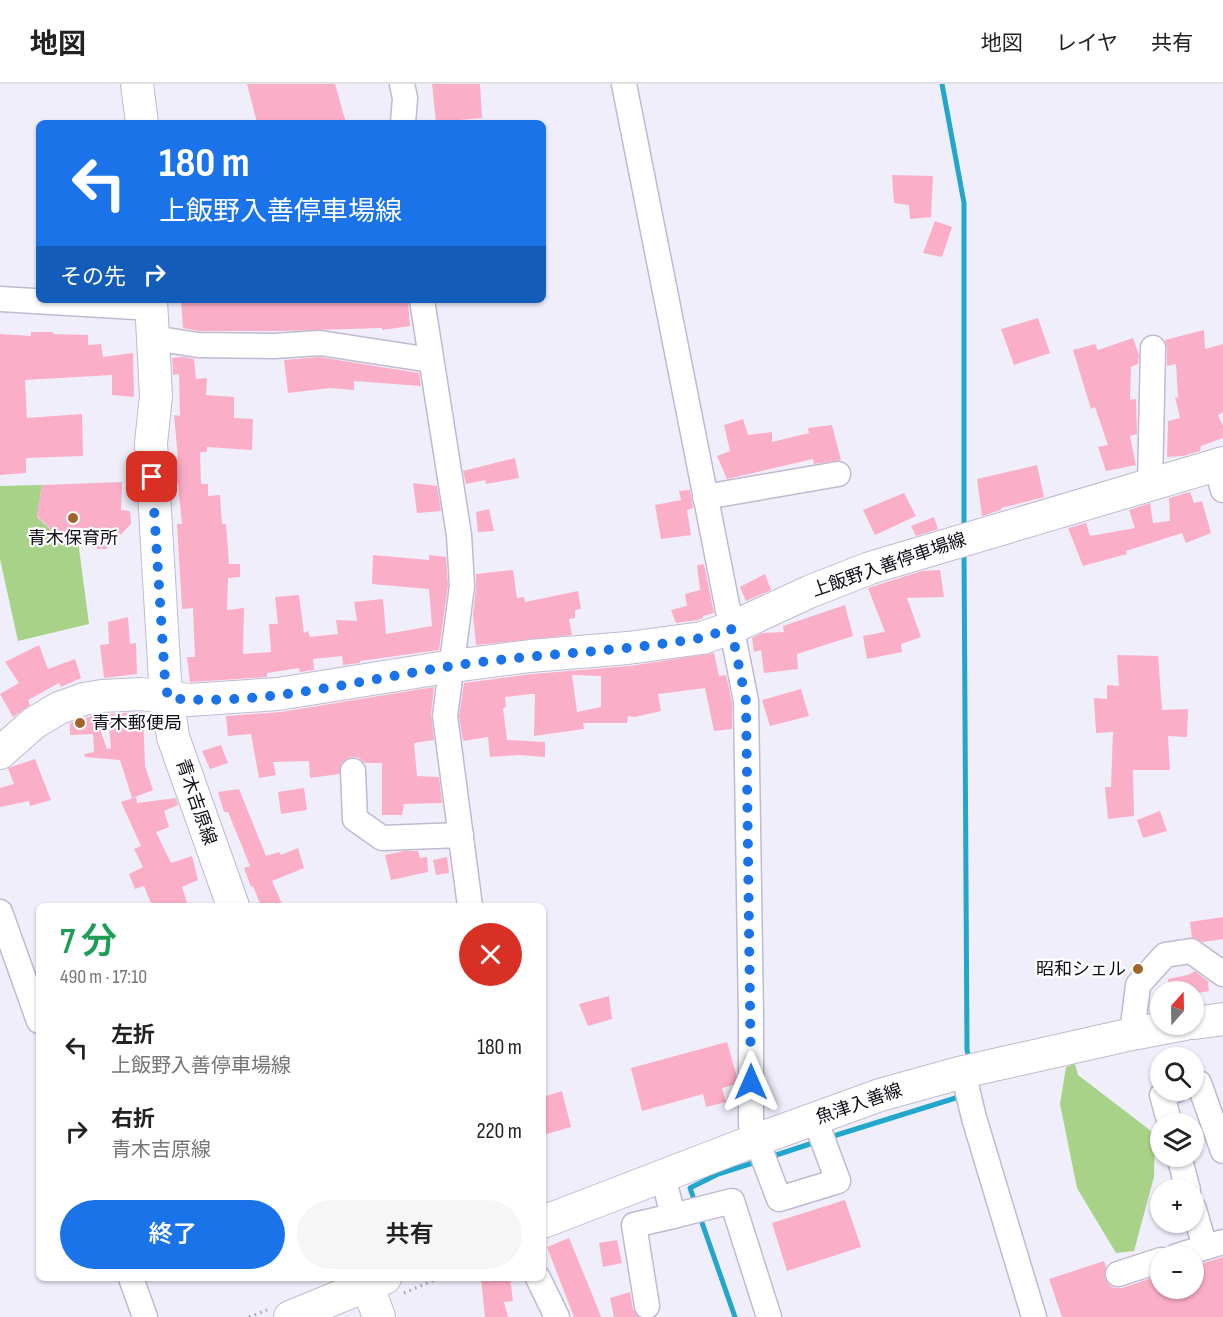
<!DOCTYPE html>
<html lang="ja">
<head>
<meta charset="utf-8">
<style>
	body { margin:0; font-family:"Sofia Sans Condensed","Noto Sans JP",sans-serif; background:#f6f6f6; color:#222; height:100vh; display:flex; flex-direction:column; font-size:22px; white-space:nowrap }
	* { box-sizing:border-box; margin:0 }
	p { font-size:20px; color:#767676 }
	.icon { flex:none; width:33px; height:33px; fill:none; stroke:currentColor; stroke-width:2; stroke-linecap:round; stroke-linejoin:round }
	.map { position:relative; flex:1; overflow:hidden }
	.panel { position:absolute; left:36px; top:819px; width:510px; height:378px; display:flex; flex-direction:column; background:#fff; border-radius:9px; box-shadow:0 2px 4px #0004 }
	.panel>* { flex:none }
	.hud { position:absolute; left:36px; top:36px; width:510px; height:183px; border-radius:9px; box-shadow:0 2px 4px #0004; background:#1a73e8; color:#fff; overflow:hidden }
	.needle { width:39px; rotate:20deg }
	.buttons { position:absolute; left:1150px; top:897px; display:grid; gap:12px }
	.buttons a { display:grid; place-items:center; width:54px; height:54px; border-radius:50%; background:#fff; box-shadow:0 2px 4px #0004; font-size:30px }
	.pin { position:absolute; display:grid; place-items:center; width:51px; height:51px; color:#fff; margin:-26px; border-radius:12px; box-shadow:0 3px 9px #0006 }
	.me { position:absolute; width:66px; margin:-33px; rotate:0deg; stroke-linejoin:round; filter:drop-shadow(0 0 4px #0008) }
	.turn { display:flex; align-items:center; gap:21px; height:126px; padding:0 24px; font-size:27px }
	.turn .icon { width:78px; height:78px; stroke-width:2.5 }
	.turn b { display:block; font-size:42px; line-height:51px }
	.then { display:flex; align-items:center; height:57px; padding:0 24px; background:#0003; gap:12px; font-size:22px }
	.round { display:grid; place-items:center; flex:none; width:63px; height:63px; border-radius:32px; background:#f6f6f6 }
	.head { display:flex; align-items:center; justify-content:space-between; height:102px; padding:0 24px }
	h1 { font-size:36px; font-weight:600; line-height:45px; color:#1e9e55 }
	.cta { display:flex; gap:12px; margin-top:auto; padding:12px 24px }
	.cta a { flex:1; height:69px; border-radius:36px; background:#1a73e8; color:#fff; font-size:24px; font-weight:600; line-height:69px; text-align:center }
	.cta a+a { background:#f6f6f6; color:#222 }
	ul { padding:0; list-style:none }
	li { display:flex; align-items:center; gap:18px; height:84px; padding:0 24px }
	li div { flex:1 }
	li b { display:block; font-size:22px }
	li em { font-style:normal }
	header { display:flex; align-items:center; gap:36px; box-sizing:border-box; height:84px; padding:0 30px; background:#fff; border-bottom:2px solid #e0e0e0 }
	header strong { font-size:28px }
	nav { display:flex; gap:33px; margin-inline-start:auto; font-size:21px }
	.map>svg:first-child { display:block }
</style>
</head>
<body>
<header>
<strong>地図</strong>
<nav><a>地図</a><a>レイヤ</a><a>共有</a></nav>
</header>
<div class="map">
<svg width="1223" height="1233" viewBox="0 0 1223 1233">
	<rect width="100%" height="100%" fill="#f1eefc"/>
	<g fill="#a9d289">
		<path d="M42,401L37,433L64,458L78,457L89,540L18,557L0,475V402Z"/>
		<path d="M1075,980L1078,991L1155,1050L1154,1093L1134,1167L1116,1169L1077,1104L1060,1020L1066,983Z"/>
	</g>
	<g fill="none" stroke-linecap="round" stroke-linejoin="round">
		<g stroke="#23a6cc" stroke-width="5">
			<path d="M942,0L964,119V447"/>
			<path d="M964,465L967,966L970,978"/>
			<path d="M827,1054L962,1012"/>
			<path d="M770,1073L816,1058"/>
			<path d="M696,1121L690,1104L718,1090L759,1077"/>
			<path d="M700,1133L735,1233"/>
		</g>
	</g>
	<g fill="#fbaec7" fill-rule="evenodd">
		<path d="M247,0H335L346,39H257Z"/>
		<path d="M432,0H480L482,34L436,38Z"/>
		<path d="M892,91L933,92L931,133L910,135L909,121L894,119Z"/>
		<path d="M935,137L952,143L942,173L923,169Z"/>
		<path d="M181,216H408L410,242L382,246V244L281,247H199L183,244Z"/>
		<path d="M1038,234L1050,269L1014,281L1001,245Z"/>
		<path d="M1204,246L1205,265L1223,260V328L1218,331L1223,342V354L1201,362L1200,367L1183,372L1167,373L1168,337L1180,334L1175,313L1178,314L1176,280L1167,282V264L1165,256Z"/>
		<path d="M31,248H53V250L88,251V261L101,260L103,273L133,269L134,313L112,311V291L25,296L27,334L82,330L83,372L26,374V389L0,391V250L31,252Z"/>
		<path d="M1133,254L1139,271L1138,280L1131,283L1130,316L1136,315L1137,350L1130,352L1136,381L1106,387L1098,363L1108,361L1095,323L1091,325L1073,266L1095,260L1098,266Z"/>
		<path d="M183,273L194,275L196,295L207,294L206,311L234,313V334L253,335L252,366L207,363V368H200L201,400H208V412L220,411L222,440H226L229,480H240V493L228,494L227,526L244,524L243,570L271,568L269,540H278L275,513L299,511L304,549L308,547L310,553L338,550L336,536L357,537L354,518L383,515L386,550L432,542L429,505L372,500L373,471L429,476V471L446,473L448,501L439,566L360,577V579L343,581L342,572L313,575L314,586L300,588L299,584L267,589V593L190,598L187,573H195L193,524L182,525L177,440H182L178,400H174L172,374H178L174,331L180,332L179,290L173,291L172,274Z"/>
		<path d="M319,273L419,289L421,302L354,297V306L330,304L288,309L284,276Z"/>
		<path d="M743,335L748,351L772,348V358L809,349L808,344L832,341L841,376L814,380L813,375L727,395L717,372L730,367L724,341Z"/>
		<path d="M515,374L519,394L486,400L485,396L466,400L463,387Z"/>
		<path d="M1037,381L1044,413L1001,424V426L982,432L977,395Z"/>
		<path d="M122,398L121,426L130,427L131,440L106,465H98L89,457L64,458L37,432L42,401Z"/>
		<path d="M413,399L437,402L441,427L417,429Z"/>
		<path d="M690,406L693,424L687,426L691,451L661,455L655,421L681,416L679,407Z"/>
		<path d="M1190,408L1194,419L1202,417L1211,449L1186,459L1182,449L1126,467L1127,470L1083,482L1068,444L1086,439L1090,452L1135,444L1129,426L1150,419L1153,439L1170,437L1169,414Z"/>
		<path d="M904,409L916,432L875,451L863,426Z"/>
		<path d="M489,425L494,447L478,448L476,428Z"/>
		<path d="M934,433L938,445L916,452L911,442Z"/>
		<path d="M704,480L714,529L703,532V534L698,536L676,539L671,526L687,522L685,510L700,506L697,481Z"/>
		<path d="M513,486L517,514L524,513L525,518L578,507L581,525L575,526V534L569,535L572,551L476,561L473,531L476,504V490Z"/>
		<path d="M940,486L944,513L907,514L921,553L901,560L902,568L867,575L863,552L885,548L868,504L922,487Z"/>
		<path d="M765,490L771,506L746,517L740,503Z"/>
		<path d="M845,521L853,552L797,570L798,585L764,589L761,566L754,568L752,554L762,549L784,548L783,542Z"/>
		<path d="M128,533L130,560L136,559L137,590L104,594L100,561L109,560L108,538Z"/>
		<path d="M39,561L48,585L75,575L81,594L61,603L59,599L28,616L30,621L13,633L0,610L19,599L5,578Z"/>
		<path d="M714,569L719,592L726,591L732,619V645L714,647L705,604L658,610L661,627L635,633L628,632L627,639H583L584,645L534,652L535,610H531L505,613L506,623L503,624L507,656L545,658V673L519,671L490,673L488,653L463,657L459,632L464,599L532,590L630,582ZM572,591L601,592V623L577,628Z"/>
		<path d="M1117,571L1158,572L1162,626L1188,625L1187,653L1168,652L1170,686H1133L1134,732L1108,735L1105,703H1111L1113,648L1096,649L1094,614L1107,615V601L1119,602Z"/>
		<path d="M434,603L431,630L434,656L414,659L417,692L439,693L442,719L404,720L402,731H382V679H365L359,674L352,673L346,675L341,680L339,690L310,694L309,677L273,678L276,691L259,694L251,650L228,652L226,632L281,628Z"/>
		<path d="M801,605L809,632L770,642L762,616Z"/>
		<path d="M143,628L145,682L153,706L132,714L120,676L85,673L84,670L94,668L93,650L70,651V639L95,631L107,665L111,664L108,630Z"/>
		<path d="M221,661L228,679L210,685L202,667Z"/>
		<path d="M35,675L51,716L30,722L29,717L0,723V704L14,700L8,684Z"/>
		<path d="M304,704L307,726L281,730L278,708Z"/>
		<path d="M239,705L266,772L279,768L281,771L298,764L304,784L272,797L283,822H261L253,802L251,803L244,784L250,782L228,728H224L218,708Z"/>
		<path d="M136,713L137,719L176,714L178,721L164,727L169,743L156,748L171,779L192,772L198,796L182,803L188,822H152L144,802L135,805L129,790L143,783L134,765L141,762L121,718Z"/>
		<path d="M1160,727L1167,747L1143,754L1137,736Z"/>
		<path d="M404,767H418L420,774L427,773L428,788L391,796L385,771Z"/>
		<path d="M447,773L449,789L436,791L433,776Z"/>
		<path d="M1223,833V855L1203,858L1192,854L1190,838Z"/>
		<path d="M1195,887L1209,898L1208,899L1209,907L1194,910V908H1170L1168,895L1188,891Z"/>
		<path d="M609,912L612,935L588,942L579,920Z"/>
		<path d="M727,958L737,993V1000L722,1004L726,1018L706,1023L703,1010L642,1027L631,984Z"/>
		<path d="M562,1007L571,1043L543,1051V1013Z"/>
		<path d="M845,1116L861,1163L787,1187L772,1139Z"/>
		<path d="M569,1154L592,1210L601,1233H574L547,1163Z"/>
		<path d="M617,1156L622,1179L603,1183L599,1159Z"/>
		<path d="M1223,1173V1233H1062L1049,1195L1104,1177L1106,1183L1105,1195L1109,1201L1114,1204H1122L1161,1191V1204H1194V1182Z"/>
		<path d="M493,1194H510L513,1217L504,1218L508,1233H485L481,1195Z"/>
		<path d="M630,1208L633,1225L639,1233H614L610,1214Z"/>
	</g>
	<g fill="none" stroke-linecap="round" stroke-linejoin="round">
		<defs>
			<g id="minor">
				<path d="M402,0L405,14L403,39"/>
				<path d="M624,0L746,617L751,933V1041L779,1115L838,1097L815,1035"/>
				<path d="M0,215L152,224"/>
				<path d="M422,216L459,451L462,502L445,632L470,822"/>
				<path d="M153,254L198,261L274,262L320,259L431,276"/>
				<path d="M1216,381L1223,406"/>
				<path d="M1150,400L1153,264"/>
				<path d="M705,413L838,390"/>
				<path d="M353,687L355,735L382,754L461,751"/>
				<path d="M0,828L39,937"/>
				<path d="M1132,950L1138,901L1165,871L1191,867L1223,890"/>
				<path d="M963,988L974,1034L1034,1233"/>
				<path d="M1194,1000L1199,999L1223,1067"/>
				<path d="M1170,1040L1162,1011L1176,1006"/>
				<path d="M1179,1072L1188,1106"/>
				<path d="M1194,1125L1205,1163"/>
				<path d="M673,1132L732,1117L769,1233"/>
				<path d="M1177,1172L1223,1158"/>
				<path d="M1118,1190L1161,1176"/>
				<path d="M131,1194L145,1233"/>
				<path d="M538,1194L557,1233"/>
				<path d="M647,1222L634,1141L673,1132L663,1092"/>
			</g>
			<g id="major">
				<path d="M137,0L142,39"/>
				<path d="M151,216L156,312L151,359L165,596L173,653L233,822"/>
				<path d="M0,669L34,639L59,624L84,615L102,612L141,610L189,616L278,610L453,582L530,572L628,564L702,554L731,544L809,508L870,484L1223,379"/>
				<path d="M1194,939L1223,935"/>
				<path d="M543,1138L756,1056L880,1011L963,988L1132,950L1185,940"/>
				<path d="M365,1194L379,1233"/>
				<path d="M290,1233L385,1194"/>
			</g>
		</defs>
		<use href="#minor" stroke="#bfbad1" stroke-width="27"/>
		<use href="#major" stroke="#bfbad1" stroke-width="34"/>
		<g stroke="#a09da9" stroke-width="3" stroke-dasharray="1.5 4.5" stroke-linecap="butt">
			<path d="M404,1209L439,1194"/>
			<path d="M249,1233L267,1226"/>
		</g>
		<use href="#minor" stroke="#fff" stroke-width="24"/>
		<use href="#major" stroke="#fff" stroke-width="32"/>
	</g>
	<g fill="none" stroke-linecap="round" stroke-linejoin="round">
		<path stroke="#1a73e8" stroke-width="10" stroke-dasharray="0 18" d="M152,393L165,596L168,614C261,623 360,596 452,582C523,571 596,569 668,559L702,554L731,544L746,617L751,998"/>
	</g>
	<g fill="#a3642b" stroke="#fff" stroke-width="2">
		<circle cx="73" cy="434" r="6"/>
		<circle cx="80" cy="639" r="6"/>
		<circle cx="1138" cy="885" r="6"/>
	</g>
	<g text-anchor="middle" dominant-baseline="central" stroke-width="4.5" stroke-linejoin="round" paint-order="stroke">
		<g font-size="18" fill="#0f0d15" stroke="#fff">
			<text x="73" y="454">青木保育所</text>
			<text x="92" y="639" text-anchor="start">青木郵便局</text>
			<text x="1126" y="885" text-anchor="end">昭和シェル</text>
		</g>
		<g font-size="18" fill="#0f0d15" stroke="#fff">
			<text transform="translate(889 481) rotate(-19)">上飯野入善停車場線</text>
			<text transform="translate(196 718) rotate(71)">青木吉原線</text>
			<text transform="translate(859 1020) rotate(-19)">魚津入善線</text>
		</g>
	</g>
</svg>
<div class="buttons">
<a><svg class="needle" viewBox="-14 -14 28 28"><path d="M0-13l5 13h-10z" fill="#e53935"/><path d="M0 13l5-13h-10z" fill="#767676"/></svg></a>
<a><svg class="icon" aria-label="search" viewBox="0 0 24 24"><circle cx="10" cy="10" r="6"/><path d="M15 15l6 6"/></svg></a>
<a><svg class="icon" aria-label="layers" viewBox="0 0 24 24"><path d="M12 4l9 5-9 5-9-5zM3 14l9 5 9-5"/></svg></a>
<a>+</a>
<a>−</a>
</div>
<div class="pin" style="left:152px;top:393px;background:#d93025"><svg class="icon" aria-label="arrive" viewBox="0 0 24 24"><path d="M6 21V4h12l-3 4 3 4H6"/></svg></div>
<svg class="me" style="left:751px;top:998px" viewBox="-20 -20 40 40"><path d="M0-17L14 15 0 8-14 15z" fill="#1a73e8" stroke="#fff" stroke-width="4"/></svg>
<div class="hud">
<div class="turn"><svg class="icon" aria-label="left" viewBox="0 0 24 24"><path d="M17 20v-9H6M10 6l-5 5 5 5"/></svg><div><b>180 m</b>上飯野入善停車場線</div></div>
<div class="then">その先<svg class="icon" aria-label="right" viewBox="0 0 24 24"><path d="M7 20v-9h11M14 6l5 5-5 5"/></svg></div>
</div>
<section class="panel">
<div class="head"><div><h1>7 分</h1><p>490 m · 17:10</p></div><a class="round" style="background:#d93025;color:#fff"><svg class="icon" aria-label="close" viewBox="0 0 24 24"><path d="M6 6l12 12M18 6L6 18"/></svg></a></div>
<ul>
<li><svg class="icon" aria-label="left" viewBox="0 0 24 24"><path d="M17 20v-9H6M10 6l-5 5 5 5"/></svg><div><b>左折</b><p>上飯野入善停車場線</p></div><em>180 m</em></li>
<li><svg class="icon" aria-label="right" viewBox="0 0 24 24"><path d="M7 20v-9h11M14 6l5 5-5 5"/></svg><div><b>右折</b><p>青木吉原線</p></div><em>220 m</em></li>
</ul>
<div class="cta"><a>終了</a><a>共有</a></div>
</section>
</div>
</body>
</html>
